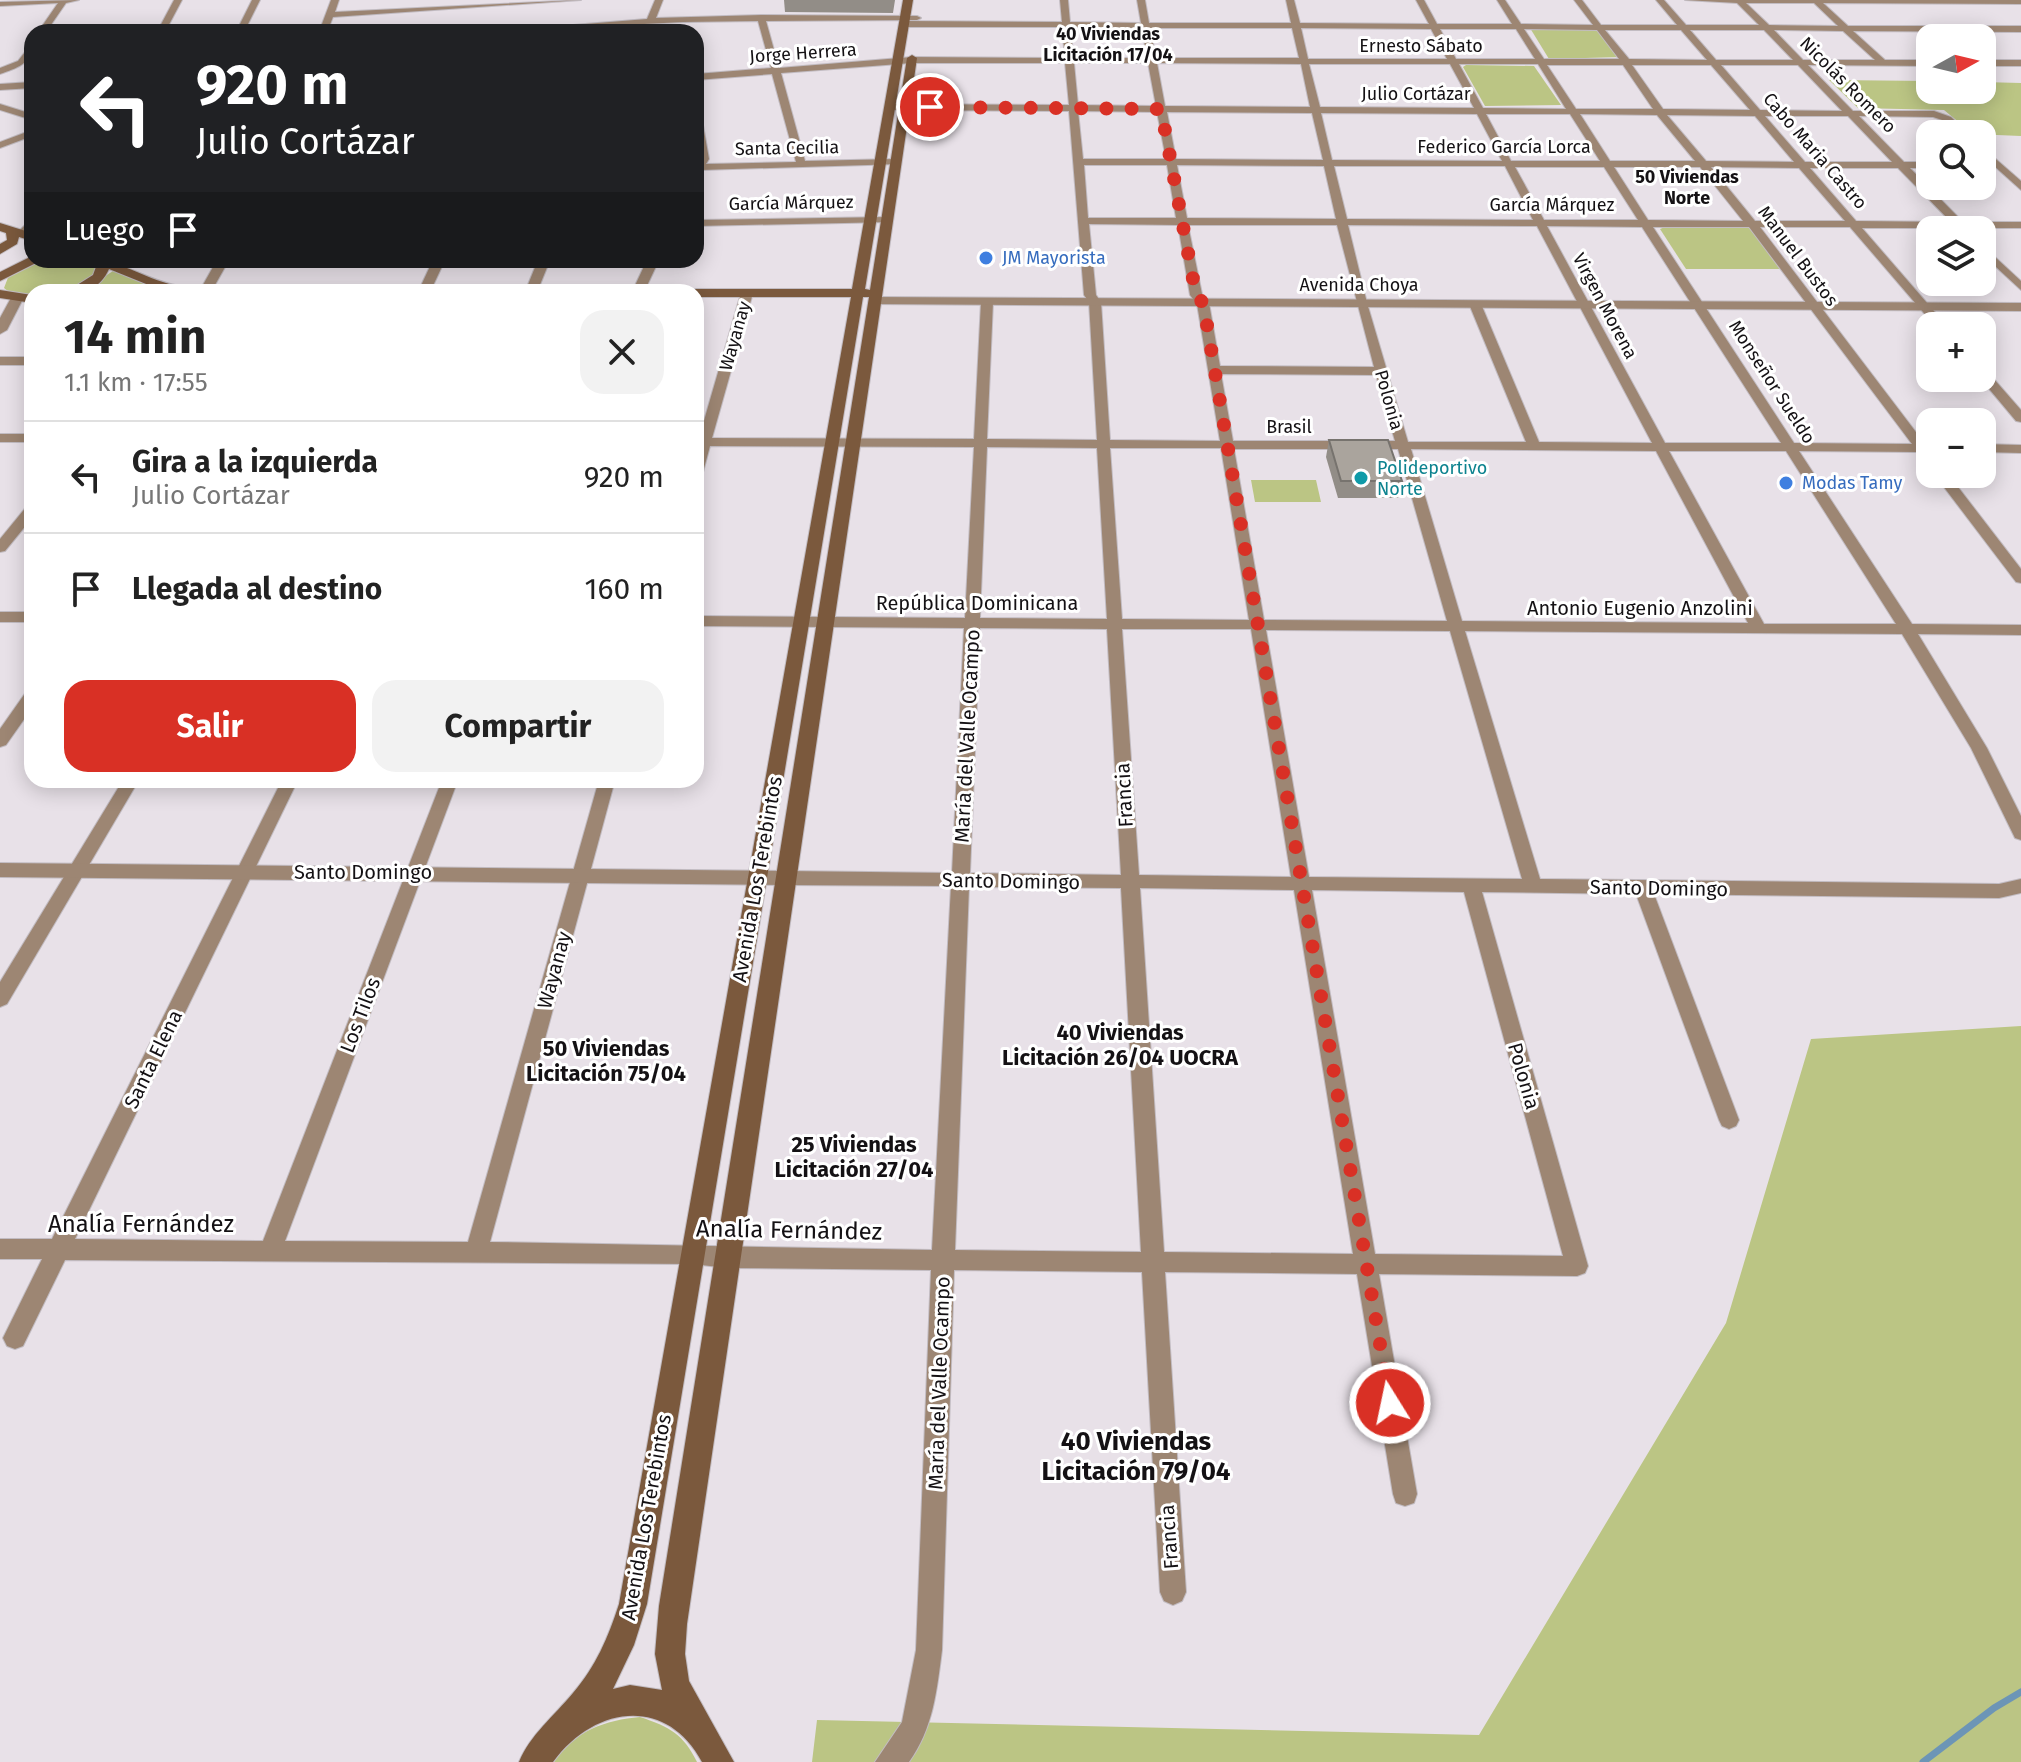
<!DOCTYPE html>
<html lang="es">
<head>
<meta charset="utf-8">
<style>
	body { margin:0; font-family:"Fira Sans",sans-serif; background:#f2f2f2; color:#222; height:100vh; display:flex; flex-direction:column; font-size:30px; white-space:nowrap }
	* { box-sizing:border-box; margin:0 }
	p { font-size:26px; color:#767676 }
	.icon { flex:none; width:44px; height:44px; fill:none; stroke:currentColor; stroke-width:2; stroke-linecap:round; stroke-linejoin:round }
	.map { position:relative; flex:1; overflow:hidden }
	.panel { position:absolute; left:24px; top:284px; width:680px; height:504px; display:flex; flex-direction:column; background:#fff; border-radius:24px; box-shadow:0 4px 20px #0003 }
	.panel>* { flex:none }
	.hud { position:absolute; left:24px; top:24px; width:680px; height:244px; border-radius:24px; box-shadow:0 4px 20px #0003; background:#202124; color:#fff; overflow:hidden }
	.needle { width:52px; rotate:82deg }
	.buttons { position:absolute; left:1916px; top:24px; display:grid; gap:16px }
	.buttons a { display:grid; place-items:center; width:80px; height:80px; border-radius:16px; background:#fff; box-shadow:0 4px 20px #0003; font-size:40px }
	.pin { position:absolute; display:grid; place-items:center; width:68px; height:68px; color:#fff; margin:-34px; border:4px solid #fff; border-radius:50%; box-shadow:0 2px 8px #0007 }
	.me { position:absolute; width:88px; margin:-44px; rotate:350deg; stroke-linejoin:round; filter:drop-shadow(0 0 6px #0008) }
	.turn { display:flex; align-items:center; gap:28px; height:168px; padding:0 40px; font-size:36px }
	.turn .icon { width:104px; height:104px; stroke-width:2.5 }
	.turn b { display:block; font-size:56px; line-height:68px }
	.then { display:flex; align-items:center; height:76px; padding:0 40px; background:#0003; gap:16px; font-size:30px }
	.round { display:grid; place-items:center; flex:none; width:84px; height:84px; border-radius:24px; background:#f2f2f2 }
	.summary { display:flex; align-items:center; justify-content:space-between; height:136px; padding:0 40px }
	h1 { font-size:48px; font-weight:700; line-height:60px }
	.primary-button { display:flex; gap:16px; margin-top:auto; padding:16px 40px }
	.primary-button a { flex:1; height:92px; border-radius:24px; background:#d93025; color:#fff; font-size:32px; font-weight:700; line-height:92px; text-align:center }
	.primary-button a+a { background:#f2f2f2; color:#222 }
	ul { padding:0; list-style:none }
	li { display:flex; align-items:center; gap:24px; height:112px; padding:0 40px; border-top:2px solid #e0e0e0 }
	li div { flex:1 }
	li b { display:block; font-size:30px }
	li em { font-style:normal }
	.map>svg:first-child { display:block }
</style>
</head>
<body>
<div class="map">
<svg width="2021" height="1762" viewBox="0 0 2021 1762">
	<rect width="100%" height="100%" fill="#e8e1e8"/>
	<g fill="#bbc584">
		<path d="M1530,28H1598L1621,57L1549,59Z"/>
		<path d="M1466,65L1534,66L1561,105L1485,106L1463,67Z"/>
		<path d="M1829,80L1930,81V90H1982V82L2021,83V136L1973,134L1944,110L1858,108Z"/>
		<path d="M1665,227L1749,228L1782,269H1686L1660,229Z"/>
		<path d="M44,260H88L96,268C88,293 53,292 32,292V296L9,292L4,288L9,275Z"/>
		<path d="M113,271L162,291L164,292H81Z"/>
		<path d="M1251,480H1316L1321,502H1255Z"/>
		<path d="M2021,1026V1762H812L817,1720L1479,1735L1726,1323L1811,1039Z"/>
		<path d="M640,1717C670,1727 683,1734 697,1762H554C573,1731 606,1720 640,1717Z"/>
	</g>
	<g fill="none" stroke-linecap="round" stroke-linejoin="round">
		<path stroke="#6c95b6" stroke-width="7" d="M1923,1762L1994,1708L2021,1692"/>
		<defs>
			<g id="minor">
				<path d="M79,0L66,3L46,32H38L58,3L0,6V2Z"/>
				<path d="M174,0H182L165,32H157Z"/>
				<path d="M252,0H260L244,32H236Z"/>
				<path d="M331,0H339L335,12L581,0L333,17L327,32H319Z"/>
				<path d="M655,0H663L656,18L761,15L917,16L921,18L917,20L766,21L779,68L912,57L1065,58L1062,27H904L900,24L904,21L1062,22L1060,0H1068L1070,22L1141,23L1137,0H1145L1149,23H1291L1286,0H1294L1300,23L1429,24L1416,0H1424L1437,24H1512L1497,0H1505L1521,24L1593,25L1574,0H1582L1601,25H1677L1656,0H1664L1686,25H1759L1737,3L1685,0H2021V4L1823,3L1848,26H2021V32L1853,31L1885,60H1930V66L1808,65L1853,111H1934L1951,117L1969,134H1958L1945,121L1933,117L1859,116L1904,162H1930V168H1910L1963,222H2021V228H1862L1947,326H1935L1850,227H1760L1925,444H1930V457L1926,458L1918,452L1799,451L1912,624L2021,625V635L1918,634L1987,748L2021,816V840L2015,838L1971,748L1902,634L1465,631L1540,879L1999,884L2021,879V893L1999,898L1654,894L1739,1120L1736,1126L1729,1129L1722,1126L1719,1120L1636,894L1482,892L1588,1266L1585,1273L1577,1276L1379,1274L1417,1494L1414,1503L1405,1506L1396,1503L1393,1494L1357,1274L1165,1272L1186,1592L1182,1601L1173,1605L1164,1601L1160,1592L1142,1272L954,1270L942,1650C937,1690 933,1729 909,1762H875L902,1722L916,1650L931,1270L727,1268L693,1264L65,1260L23,1346L15,1349L7,1346L3,1338L42,1259H0V1239H52L282,780H298L75,1239L263,1241L442,780H458L285,1241L468,1242L599,780H615L490,1242L932,1250L951,886L786,885L777,878L786,871L952,873L964,628L696,626V616L965,618L974,447L710,446L703,472L696,476V438H699L741,293L747,290L753,293L712,438L974,439L981,302L987,299L993,302L987,439L1097,440L1089,302L1084,295L1069,111L890,110L885,107L890,104L1069,105L1065,63H912L781,73L805,161L896,159L900,160V164L701,170L696,173L699,159L696,111L701,114L709,159L706,164L796,162L772,74L696,80V74L771,68L758,21L683,22L488,32L647,19ZM1746,3H1814L1838,26L1769,25ZM1071,27L1142,28L1147,58H1073ZM1150,28H1292L1299,58H1156ZM1301,28L1431,29L1447,59H1308ZM1440,29H1516L1535,59H1456ZM1524,29L1597,30L1619,59H1544ZM1605,30H1681L1707,60L1629,59ZM1690,30H1764L1793,60H1716ZM1774,30L1843,31L1875,60H1803ZM1074,63H1148L1156,106L1078,105ZM1157,63L1301,64L1310,107L1165,106ZM1309,64H1450L1474,108L1320,107ZM1459,64H1538L1566,109L1483,108ZM1547,65H1623L1653,109H1576ZM1632,65H1711L1750,110L1663,109ZM1721,65H1798L1842,111L1760,110ZM1078,111L1157,112L1166,159H1083ZM1167,112L1312,113L1323,160L1176,159ZM1321,113L1477,114L1502,161L1332,160ZM1486,114H1570L1600,161H1511ZM1580,114L1657,115L1695,161H1610ZM1667,115L1755,116L1794,162L1706,161ZM1765,116H1848L1892,162H1805ZM1084,165H1167L1176,218H1088ZM1177,165L1324,166L1336,219L1187,218ZM1334,166H1505L1533,220L1347,219ZM1515,167H1604L1638,220H1544ZM1614,167H1700L1743,221L1648,220ZM1711,167L1799,168L1845,221H1755ZM1810,168H1898L1951,222L1856,221ZM1089,224L1178,225L1190,295L1197,304L1220,441L1110,440L1101,302L1096,295ZM1188,225H1337L1374,367L1220,366L1209,303L1202,294ZM1348,225L1537,226L1652,443L1539,442L1481,304L1475,301L1469,304L1526,442H1408L1367,303ZM1547,226L1642,227L1781,443H1665ZM1653,227H1749L1912,444L1794,443ZM1221,374L1376,375L1395,441H1233ZM987,447L1097,448L1107,619L980,618ZM1110,448H1221L1249,620L1122,619ZM1234,449H1398L1447,621L1264,620ZM1411,449L1656,451L1748,623L1462,621ZM1669,451H1786L1896,624H1764ZM980,628L1107,629L1121,875L970,873ZM1122,629H1251L1291,877L1139,875ZM1266,630L1450,631L1522,879L1309,877ZM969,887L1121,888L1141,1252L955,1250ZM1140,888L1294,890L1353,1254L1164,1252ZM1312,890L1464,892L1563,1256L1375,1254Z"/>
				<path d="M32,43C32,64 17,68 0,74V68L18,61Z"/>
				<rect x="1982" y="60" width="39" height="6"/>
				<path d="M32,82V88L0,90V84Z"/>
				<path d="M0,104L32,114V120L0,110Z"/>
				<path d="M32,130V136L0,148V142Z"/>
				<path d="M1982,147L2021,181V190L1982,155Z"/>
				<path d="M887,217L891,218V222L696,226V220Z"/>
				<path d="M32,218V228L26,236H18V232Z"/>
				<path d="M1982,245L2021,281V290L1982,254Z"/>
				<path d="M217,260H229L211,292H199Z"/>
				<path d="M433,260H445L430,292H418Z"/>
				<path d="M538,260H550L537,292H525Z"/>
				<path d="M647,260H659L644,292H632Z"/>
				<rect x="0" y="357" width="32" height="8"/>
				<path d="M1982,369L1986,370L2021,410V422L2016,421L1980,378Z"/>
				<rect x="0" y="434" width="32" height="8"/>
				<path d="M1982,444L2021,445V453L1982,452Z"/>
				<path d="M1934,474H1948L2021,569V583L2016,582Z"/>
				<path d="M32,505V518L5,551L0,552V539L27,506Z"/>
				<rect x="0" y="612" width="32" height="10"/>
				<path d="M32,691V708L6,745L0,747V729L26,692Z"/>
				<path d="M123,780H139L7,1004L0,1007V982Z"/>
			</g>
			<g id="tertiary">
				<path d="M12,296L23,299L7,330L0,334V318Z"/>
				<path d="M875,297L2021,303V311L870,304L869,301Z"/>
				<path d="M0,863L786,871L793,873L796,878L793,883L786,885L0,877Z"/>
			</g>
			<g id="secondary">
				<path d="M903,0H913L865,289L870,290L907,58L912,55L917,58L687,1624L685,1654L689,1681L734,1762H702C666,1695 594,1706 553,1762H519C530,1735 554,1716 573,1693C596,1666 608,1638 619,1604L851,297H696V292H690L696,289H852ZM863,297H869L659,1606L655,1654L662,1690L630,1685L613,1689L634,1645L647,1604Z"/>
				<path d="M0,223L32,233V241L19,237L17,244L0,254V244L7,240L6,233L0,231Z"/>
				<path d="M32,256V260H38L36,263L0,281V272Z"/>
				<path d="M91,260C123,260 149,282 180,286L546,288L552,292H166L109,269C100,289 86,292 66,292L93,275L97,264Z"/>
				<path d="M0,290L32,295V303L0,298Z"/>
			</g>
		</defs>
		<use href="#minor" stroke="#c2bcc2" stroke-width="2"/>
		<use href="#tertiary" stroke="#c2bcc2" stroke-width="2"/>
		<use href="#secondary" stroke="#c2bcc2" stroke-width="2"/>
		<use href="#minor" fill="#9d8673" fill-rule="evenodd"/>
		<use href="#tertiary" fill="#9d8673" fill-rule="evenodd"/>
		<use href="#secondary" fill="#7b593d" fill-rule="evenodd"/>
	</g>
	<g fill="#928d87">
		<path d="M784,0H895L893,13L785,12Z"/>
		<path d="M1329,440L1402,481L1398,498H1338L1326,457Z"/>
	</g>
	<path fill="#aaa49d" stroke="#77736e" stroke-width="2" d="M1329,440H1388L1402,481H1341Z"/>
	<g fill="none" stroke-linecap="round" stroke-linejoin="round">
		<path stroke="#d93025" stroke-width="14" stroke-dasharray="0 25.2" d="M930,107L1161,109L1196,295L1203,303L1207,325L1390,1403"/>
	</g>
	<g fill="#3f7fe0" stroke="#fff" stroke-width="3">
		<circle cx="986" cy="258" r="8"/>
		<circle cx="1786" cy="483" r="8"/>
	</g>
	<circle fill="#0f9aa8" stroke="#fff" stroke-width="3" cx="1361" cy="478" r="8"/>
	<g text-anchor="middle" dominant-baseline="central" stroke-width="6" stroke-linejoin="round" paint-order="stroke">
		<g font-size="18" font-weight="bold" fill="#141114" stroke="#fff">
			<text x="1108" y="34">40 Viviendas<tspan x="1108" dy="21">Licitación 17/04</tspan></text>
			<text x="1687" y="177">50 Viviendas<tspan x="1687" dy="21">Norte</tspan></text>
		</g>
		<g font-size="18" fill="#141114" stroke="#fff">
			<text x="1421" y="46">Ernesto Sábato</text>
			<text transform="translate(803 53) rotate(-4)">Jorge Herrera</text>
			<text transform="translate(1848 85) rotate(45)">Nicolás Romero</text>
			<text x="1416" y="94">Julio Cortázar</text>
			<text x="1504" y="147">Federico García Lorca</text>
			<text transform="translate(787 148) rotate(-1)">Santa Cecilia</text>
			<text transform="translate(1815 151) rotate(49)">Cabo Maria Castro</text>
			<text transform="translate(791 203) rotate(-1)">García Márquez</text>
			<text x="1552" y="205">García Márquez</text>
			<text transform="translate(1798 256) rotate(53)">Manuel Bustos</text>
			<text x="1359" y="285">Avenida Choya</text>
			<text transform="translate(1605 306) rotate(62)">Virgen Morena</text>
			<text transform="translate(735 336) rotate(-74)">Wayanay</text>
			<text transform="translate(1772 382) rotate(57)">Monseñor Sueldo</text>
			<text transform="translate(1389 400) rotate(74)">Polonia</text>
			<text x="1289" y="427">Brasil</text>
		</g>
		<g font-size="18" fill="#366cbe" stroke="#fff" text-anchor="start">
			<text x="1002" y="258">JM Mayorista</text>
			<text x="1802" y="483">Modas Tamy</text>
		</g>
		<g font-size="18" fill="#0d838f" stroke="#fff" text-anchor="start">
			<text x="1377" y="468">Polideportivo<tspan x="1377" dy="21">Norte</tspan></text>
		</g>
		<g font-size="20" fill="#141114" stroke="#fff">
			<text x="977" y="603">República Dominicana</text>
			<text x="1640" y="608">Antonio Eugenio Anzolini</text>
			<text transform="translate(967 736) rotate(-87)">María del Valle Ocampo</text>
			<text transform="translate(1124 795) rotate(-93)">Francia</text>
			<text x="363" y="872">Santo Domingo</text>
			<text transform="translate(757 879) rotate(-80)">Avenida Los Terebintos</text>
			<text transform="translate(1011 881) rotate(1)">Santo Domingo</text>
			<text transform="translate(1659 888) rotate(1)">Santo Domingo</text>
			<text transform="translate(554 970) rotate(-75)">Wayanay</text>
			<text transform="translate(360 1015) rotate(-69)">Los Tilos</text>
			<text transform="translate(153 1059) rotate(-64)">Santa Elena</text>
			<text transform="translate(1524 1076) rotate(74)">Polonia</text>
			<text transform="translate(939 1383) rotate(-88)">María del Valle Ocampo</text>
			<text transform="translate(646 1517) rotate(-80)">Avenida Los Terebintos</text>
			<text transform="translate(1169 1537) rotate(-94)">Francia</text>
		</g>
		<g font-size="22" font-weight="bold" fill="#141114" stroke="#fff">
			<text x="1120" y="1032">40 Viviendas<tspan x="1120" dy="25">Licitación 26/04 UOCRA</tspan></text>
			<text x="606" y="1048">50 Viviendas<tspan x="606" dy="25">Licitación 75/04</tspan></text>
			<text x="854" y="1144">25 Viviendas<tspan x="854" dy="25">Licitación 27/04</tspan></text>
		</g>
		<g font-size="24" fill="#141114" stroke="#fff">
			<text x="141" y="1224">Analía Fernández</text>
			<text transform="translate(789 1230) rotate(1)">Analía Fernández</text>
		</g>
		<g font-size="26" font-weight="bold" fill="#141114" stroke="#fff">
			<text x="1136" y="1441">40 Viviendas<tspan x="1136" dy="30">Licitación 79/04</tspan></text>
		</g>
	</g>
</svg>
<div class="buttons">
<a><svg class="needle" viewBox="-14 -14 28 28"><path d="M0-13l5 13h-10z" fill="#e53935"/><path d="M0 13l5-13h-10z" fill="#767676"/></svg></a>
<a><svg class="icon" aria-label="search" viewBox="0 0 24 24"><circle cx="10" cy="10" r="6"/><path d="M15 15l6 6"/></svg></a>
<a><svg class="icon" aria-label="layers" viewBox="0 0 24 24"><path d="M12 4l9 5-9 5-9-5zM3 14l9 5 9-5"/></svg></a>
<a>+</a>
<a>−</a>
</div>
<div class="pin" style="left:930px;top:107px;background:#d93025"><svg class="icon" aria-label="arrive" viewBox="0 0 24 24"><path d="M6 21V4h12l-3 4 3 4H6"/></svg></div>
<svg class="me" style="left:1390px;top:1403px" viewBox="-20 -20 40 40"><circle r="17" fill="#d93025" stroke="#fff" stroke-width="3"/><path d="M0-11L8 9 0 5-8 9z" fill="#fff"/></svg>
<div class="hud">
<div class="turn"><svg class="icon" aria-label="left" viewBox="0 0 24 24"><path d="M17 20v-9H6M10 6l-5 5 5 5"/></svg><div><b>920 m</b>Julio Cortázar</div></div>
<div class="then">Luego<svg class="icon" aria-label="arrive" viewBox="0 0 24 24"><path d="M6 21V4h12l-3 4 3 4H6"/></svg></div>
</div>
<section class="panel">
<div class="summary"><div><h1>14 min</h1><p>1.1 km · 17:55</p></div><a class="round"><svg class="icon" aria-label="close" viewBox="0 0 24 24"><path d="M6 6l12 12M18 6L6 18"/></svg></a></div>
<ul>
<li><svg class="icon" aria-label="left" viewBox="0 0 24 24"><path d="M17 20v-9H6M10 6l-5 5 5 5"/></svg><div><b>Gira a la izquierda</b><p>Julio Cortázar</p></div><em>920 m</em></li>
<li><svg class="icon" aria-label="arrive" viewBox="0 0 24 24"><path d="M6 21V4h12l-3 4 3 4H6"/></svg><div><b>Llegada al destino</b></div><em>160 m</em></li>
</ul>
<div class="primary-button"><a>Salir</a><a>Compartir</a></div>
</section>
</div>
</body>
</html>
